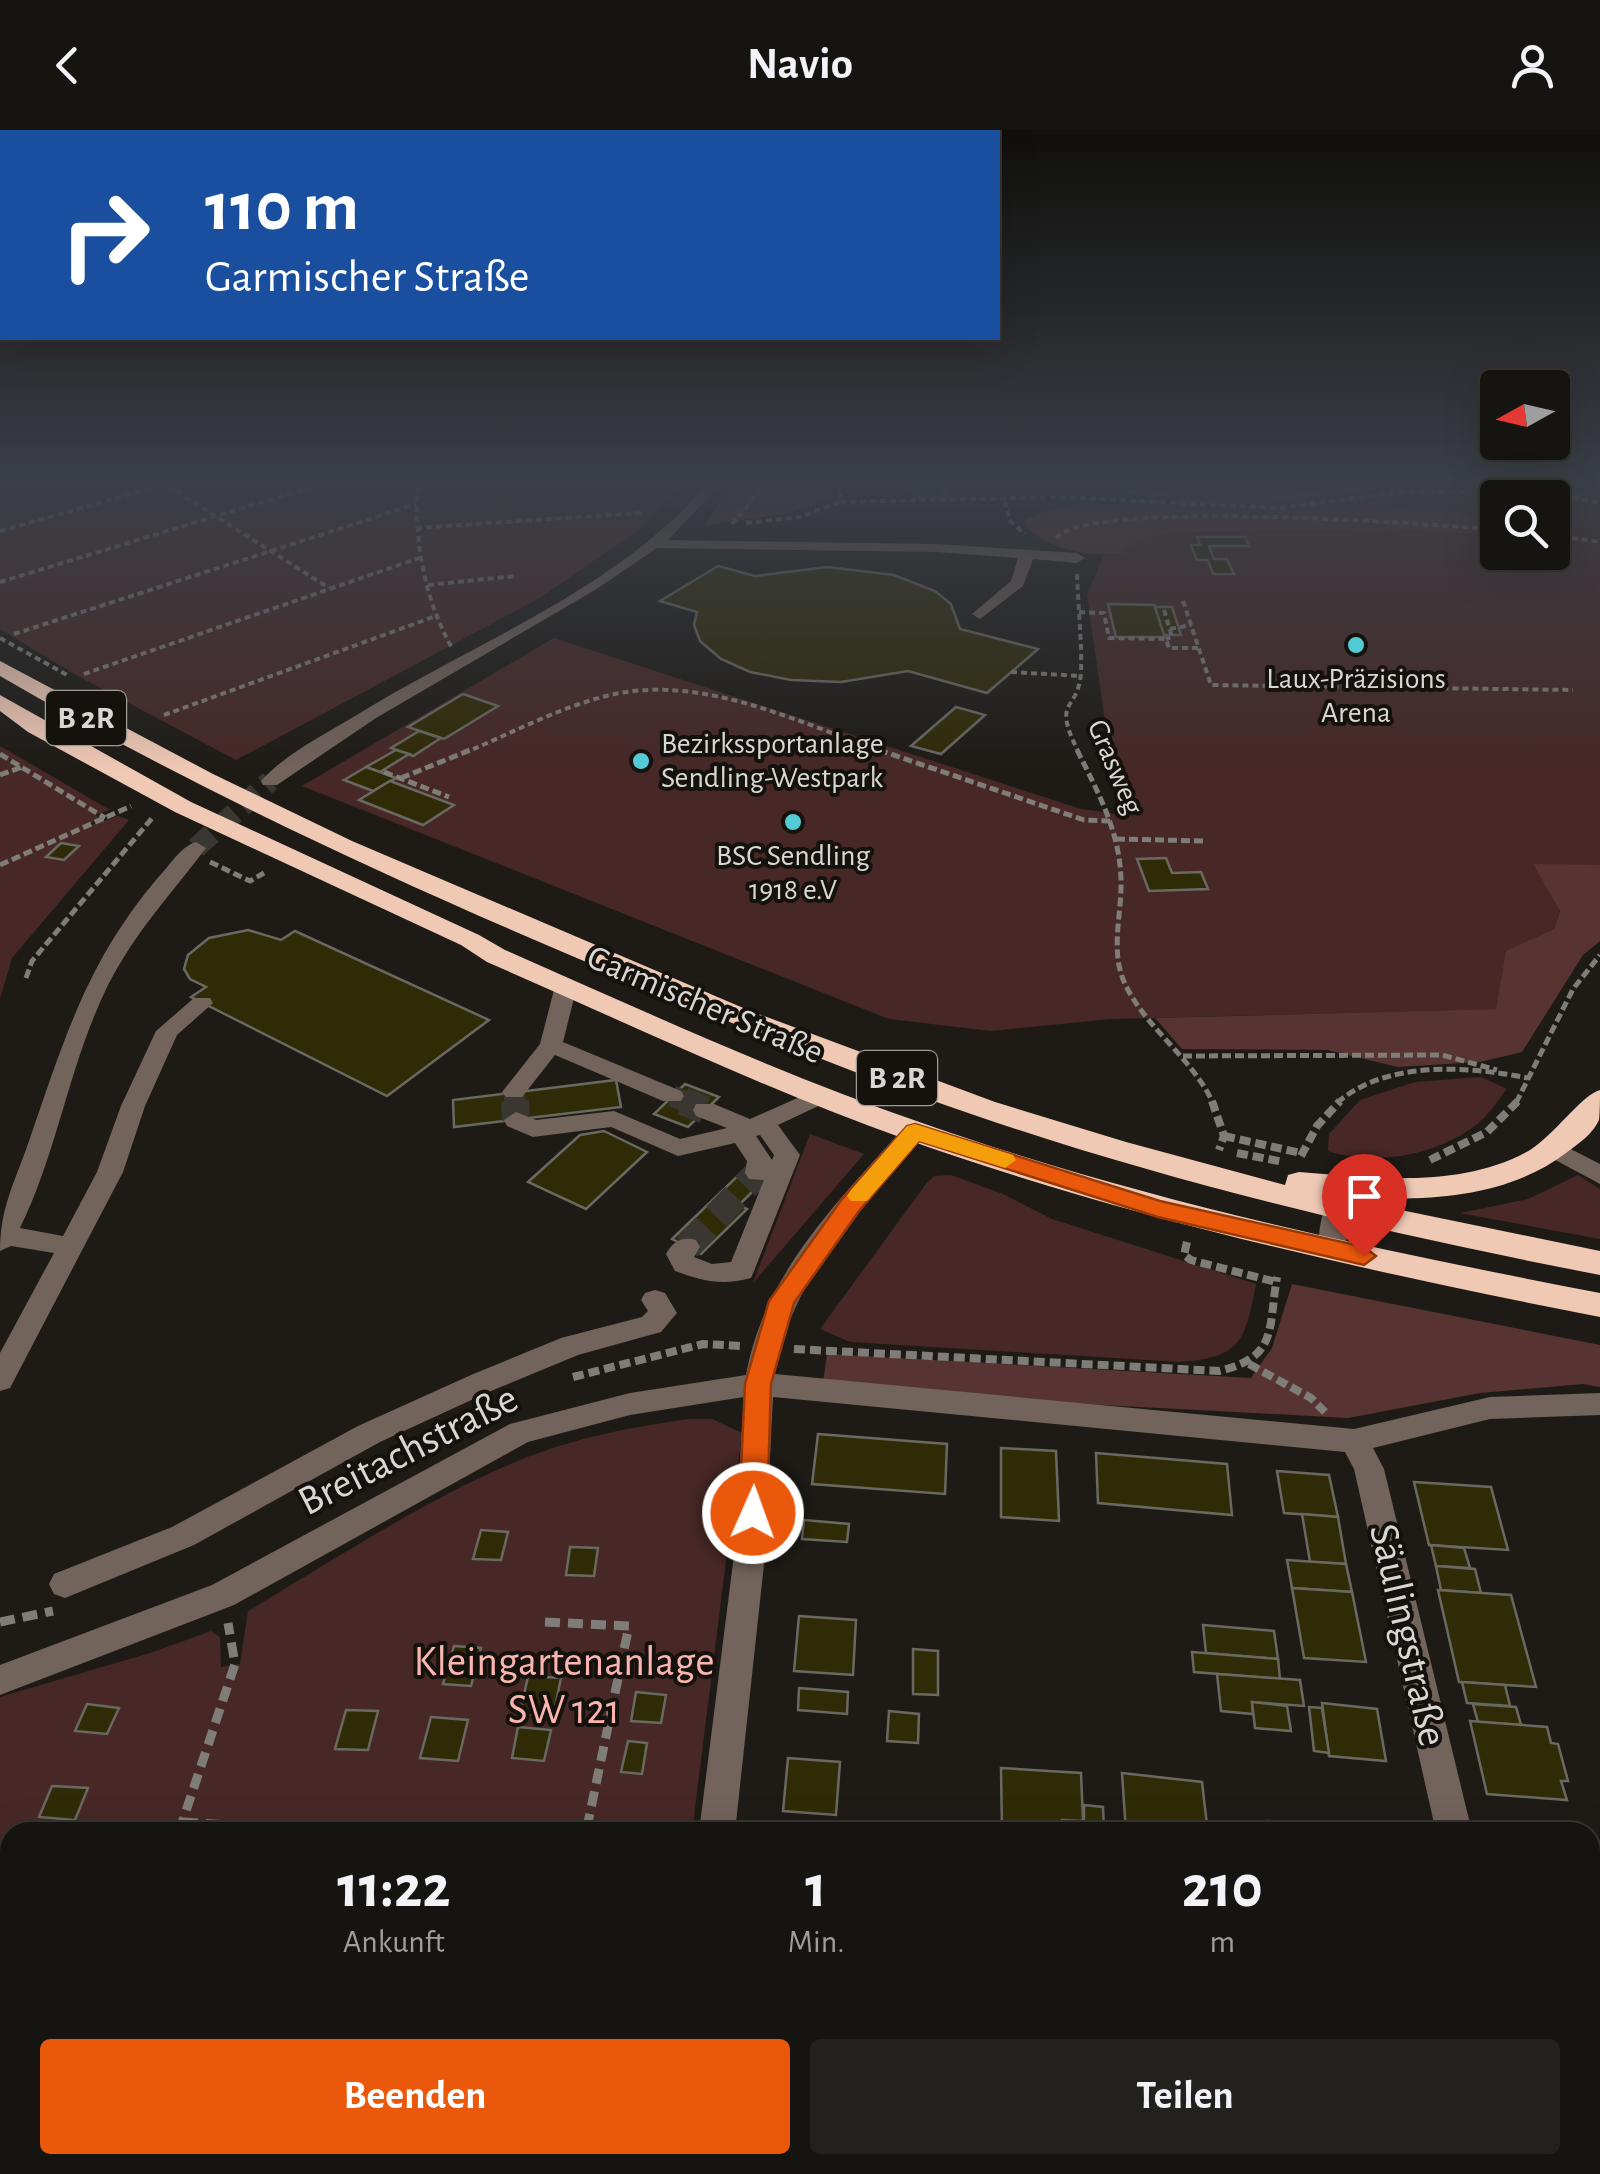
<!DOCTYPE html>
<html lang="de">
<head>
<meta charset="utf-8">
<style>
	body { margin:0; font-family:"Alegreya Sans",sans-serif; background:#23211e; color:#f1f3f6; height:100vh; display:flex; flex-direction:column; font-size:38px; white-space:nowrap }
	* { box-sizing:border-box; margin:0 }
	p { font-size:32px; color:#9e9e9f }
	.icon { flex:none; width:55px; height:55px; fill:none; stroke:currentColor; stroke-width:2; stroke-linecap:round; stroke-linejoin:round }
	.map { position:relative; flex:1; overflow:hidden }
	.side { position:absolute; left:0px; top:1692px; width:1600px; height:352px; display:flex; flex-direction:column; background:#161410; border-radius:30px 30px 0 0; box-shadow:0 10px 40px #0002,0 0 0 2px #353330 }
	.side>* { flex:none }
	.top-card { position:absolute; left:0px; top:0px; width:1000px; height:210px; box-shadow:0 10px 40px #0002,0 0 0 2px #353330; background:#1a4fa0; color:#fff; overflow:hidden }
	.needle { width:65px; rotate:262deg }
	.controls { position:absolute; left:1480px; top:240px; display:grid; gap:20px }
	.controls a { display:grid; place-items:center; width:90px; height:90px; border-radius:10px; background:#161410; box-shadow:0 10px 40px #0002,0 0 0 2px #353330; font-size:50px }
	.pin { position:absolute; display:grid; place-items:center; width:85px; height:85px; color:#fff; margin:-102px -42px; border-radius:50% 50% 50% 0; rotate:-45deg; box-shadow:0 0 10px #0007 }
	.pin .icon { rotate:45deg }
	.me { position:absolute; width:110px; margin:-55px; rotate:2deg; stroke-linejoin:round; filter:drop-shadow(0 0 8px #0008) }
	.turn { display:flex; align-items:center; gap:35px; height:210px; padding:0 40px; font-size:45px }
	.turn .icon { width:130px; height:130px; stroke-width:2.5 }
	.turn b { display:block; font-size:70px; line-height:85px }
	.eta { display:flex; justify-content:space-evenly; align-items:center; height:170px; text-align:center }
	.eta b { font-size:60px; font-weight:600; line-height:70px }
	.primary-button { display:flex; gap:20px; margin-top:auto; padding:20px 40px }
	.primary-button a { flex:1; height:115px; border-radius:10px; background:#ea580c; color:#fff; font-size:40px; font-weight:600; line-height:115px; text-align:center }
	.primary-button a+a { background:#23211e; color:#f1f3f6 }
	header { display:flex; justify-content:space-between; align-items:center; height:130px; padding:0 40px; background:#161410; font-size:45px; font-weight:600 }
	.map>svg:first-child { display:block }
</style>
</head>
<body>
<header><svg class="icon" aria-label="back" viewBox="0 0 24 24"><path d="M15 5l-7 7 7 7"/></svg>Navio<svg class="icon" aria-label="person" viewBox="0 0 24 24"><circle cx="12" cy="8" r="4"/><path d="M4 21q1-7 8-7t8 7"/></svg></header>
<div class="map">
<svg width="1600" height="2044" viewBox="0 0 1600 2044">
	<rect width="100%" height="100%" fill="#1e1b16"/>
	<g fill="#472826" fill-rule="evenodd">
		<path d="M0,356H683L635,403L538,469L236,630L76,545L0,499Z"/>
		<path d="M1136,356H1600V735H1534L1560,780L1554,799L1506,822L1497,879L1111,889L991,901L889,889L302,656L554,508L1081,679L1118,684L1087,465L1103,426L1122,424C1133,408 1153,406 1171,402L1149,367ZM1498,368H1552V422H1498Z"/>
		<path d="M0,616L110,680L96,685L99,688L83,698L118,686L129,690L12,828L0,869Z"/>
		<path d="M1481,947L1507,959C1498,970 1488,986 1476,995C1437,1025 1374,1037 1328,1021L1329,1004L1360,970L1415,952Z"/>
		<path d="M810,1004L864,1024L753,1153Z"/>
		<path d="M951,1045L1003,1064L1052,1089L1256,1154C1245,1210 1242,1228 1180,1232L850,1212L820,1199L926,1054L934,1046Z"/>
		<path d="M1578,1045L1600,1059V1109L1460,1083L1528,1069Z"/>
		<path d="M689,1289H712L742,1303L692,1702H10V2035H676L675,2044H0V1567L150,1523L211,1501L220,1507L221,1537L240,1534L248,1481C332,1431 428,1368 518,1331C573,1308 631,1297 689,1289Z"/>
	</g>
	<g fill="#573431">
		<path d="M729,356H833L830,369L787,384L705,395Z"/>
		<path d="M1136,356H1482L1431,358V365L1389,374L1413,382L1497,385V405L1391,399L1171,402C1153,406 1133,408 1122,424C1090,427 1053,420 1028,399L1026,390C1044,381 1059,376 1079,374C1100,371 1133,379 1149,367Z"/>
		<path d="M1533,734L1600,735V811L1583,825L1522,922L1480,932L1398,937L1327,920L1182,919L1155,888L1496,879L1506,821L1554,799L1560,781Z"/>
		<path d="M1292,1154L1600,1215V1257L1583,1254L1480,1263L1348,1288L1065,1273L823,1253L827,1224L1251,1248L1272,1218Z"/>
	</g>
	<g fill="none" stroke-linecap="round" stroke-linejoin="round">
		<path stroke="#4f5c3c" stroke-width="6" d="M1131,361C1211,375 1288,371 1368,356"/>
	</g>
	<g fill="#302b07" stroke="#696861" stroke-width="2.5">
		<path d="M902,356H940L948,366L921,369L910,357Z"/>
		<path d="M1197,407H1245L1249,416H1209L1214,429H1227L1234,444H1213L1208,430H1197L1191,415H1200Z"/>
		<path d="M718,436L755,446L827,437L894,445L935,461L951,474L960,499L1038,519L987,563L908,541L841,552L791,550L750,542L721,529L700,511L694,495L697,482L660,471Z"/>
		<path d="M1108,474L1155,475L1165,507H1116Z"/>
		<path d="M1155,477H1172L1181,505H1164Z"/>
		<path d="M463,564L498,576L444,609L408,597Z"/>
		<path d="M956,577L985,585L941,624L911,616Z"/>
		<path d="M419,601L441,608L413,626L391,618Z"/>
		<path d="M396,620L409,624L380,642L366,637Z"/>
		<path d="M366,637L380,642L396,648L373,661L344,650Z"/>
		<path d="M390,651L454,675L423,695L359,670Z"/>
		<path d="M61,713L79,716L64,730L46,727Z"/>
		<path d="M1166,728L1172,743L1201,742L1208,759L1149,761L1137,729Z"/>
		<path d="M248,800L281,810L295,801L489,890L387,966L191,867L206,857L190,849L184,839L188,825L209,808Z"/>
		<path d="M616,950L621,977L454,997L453,970Z"/>
		<path d="M685,954L719,967L688,997L654,984Z"/>
		<path d="M604,1001L647,1022L586,1079L528,1052L580,1005Z"/>
		<path d="M747,1037L767,1047L739,1075L747,1079L701,1124L672,1109Z"/>
		<path d="M818,1304L947,1314L945,1364L812,1354Z"/>
		<path d="M1001,1318L1056,1321L1059,1391L1001,1387Z"/>
		<path d="M1096,1323L1227,1334L1232,1385L1098,1373Z"/>
		<path d="M1277,1341L1329,1345L1338,1387L1284,1383Z"/>
		<path d="M1414,1352L1491,1357L1508,1420L1429,1415Z"/>
		<path d="M1302,1384L1338,1387L1346,1434L1310,1432Z"/>
		<path d="M804,1390L849,1394L847,1412L802,1409Z"/>
		<path d="M481,1400L508,1402L501,1430L473,1429Z"/>
		<path d="M1431,1415L1464,1418L1470,1438L1436,1436Z"/>
		<path d="M570,1417L598,1418L594,1446L566,1445Z"/>
		<path d="M1287,1430L1346,1434L1352,1462L1292,1458Z"/>
		<path d="M1436,1436L1475,1439L1481,1463L1441,1460Z"/>
		<path d="M1292,1458L1352,1462L1366,1532L1304,1528Z"/>
		<path d="M1438,1460L1511,1465L1536,1557L1459,1552Z"/>
		<path d="M799,1486L856,1490L853,1545L794,1541Z"/>
		<path d="M1203,1495L1274,1501L1278,1529L1206,1523Z"/>
		<path d="M454,1516L481,1518L471,1556L443,1554Z"/>
		<path d="M913,1519L938,1521V1565L913,1564Z"/>
		<path d="M1192,1522L1278,1529L1280,1549L1194,1542Z"/>
		<path d="M1217,1544L1300,1550L1304,1576L1252,1572L1253,1584L1221,1581Z"/>
		<path d="M528,1546L561,1548L553,1587L520,1584Z"/>
		<path d="M1462,1552L1505,1555L1510,1576L1467,1573Z"/>
		<path d="M799,1558L848,1562L847,1584L798,1580Z"/>
		<path d="M636,1562L666,1565L661,1593L631,1591Z"/>
		<path d="M1252,1572L1287,1576L1291,1601L1255,1598Z"/>
		<path d="M1322,1573L1377,1579L1386,1631L1329,1626Z"/>
		<path d="M87,1574L119,1578L107,1604L75,1601Z"/>
		<path d="M1473,1574L1516,1577L1521,1595L1478,1592Z"/>
		<path d="M1309,1577L1322,1578L1329,1623L1314,1621Z"/>
		<path d="M346,1580L378,1581L368,1620L335,1619Z"/>
		<path d="M889,1581L919,1584L918,1613L887,1611Z"/>
		<path d="M431,1587L468,1590L458,1631L420,1628Z"/>
		<path d="M1470,1591L1547,1597L1551,1613L1558,1614L1568,1651H1561L1567,1670L1487,1664Z"/>
		<path d="M518,1597L551,1600L544,1631L512,1628Z"/>
		<path d="M628,1611L647,1613L642,1644L621,1642Z"/>
		<path d="M788,1628L840,1632L836,1685L783,1681Z"/>
		<path d="M1001,1638L1081,1643L1083,1691L1062,1690V1702H1002Z"/>
		<path d="M1122,1643L1202,1652L1207,1695L1185,1694L1186,1702H1126Z"/>
		<path d="M52,1656L88,1658L75,1690L39,1687Z"/>
		<path d="M1084,1675L1103,1677L1104,1702H1084Z"/>
		<path d="M1267,1691L1355,1697L1356,1702H1269Z"/>
		<path d="M5,1772H10V1804H0V1782Z"/>
		<path d="M1590,1907H1600V1993L1590,1992Z"/>
		<path d="M1600,2034V2044H1576L1574,2035Z"/>
		<path d="M829,2035H880L879,2044H829Z"/>
		<path d="M1191,2035H1234L1235,2044H1192Z"/>
	</g>
	<g fill="none" stroke-linecap="round" stroke-linejoin="round">
		<g stroke="#3a3732" stroke-width="21" stroke-dasharray="21 10" stroke-linecap="butt">
			<path d="M196,718L270,651"/>
			<path d="M514,962L515,973"/>
			<path d="M672,966L689,973"/>
		</g>
		<g stroke="#3a3732" stroke-width="28" stroke-dasharray="28 14" stroke-linecap="butt">
			<path d="M515,971L516,990"/>
			<path d="M683,971L705,980"/>
			<path d="M687,1117L758,1043"/>
		</g>
		<g stroke="#7f7d78" stroke-width="4" stroke-dasharray="6 4" stroke-linecap="butt">
			<path d="M168,356L329,458"/>
			<path d="M417,356C415,413 424,468 452,518"/>
			<path d="M1503,356L1600,373"/>
			<path d="M1577,368L1580,356"/>
			<path d="M1005,371L1009,390L1025,404"/>
			<path d="M840,372L1059,367L1279,378L1404,362L1481,361L1504,356"/>
			<path d="M746,393L800,387L840,372L841,356"/>
			<path d="M732,394L764,356"/>
			<path d="M416,398L642,383"/>
			<path d="M0,401L158,356"/>
			<path d="M1552,405L1600,412"/>
			<path d="M1056,408C1091,368 1432,394 1498,400"/>
			<path d="M1077,444C1078,476 1082,509 1081,541C1079,584 1050,566 1079,623"/>
			<path d="M0,452L315,356"/>
			<path d="M428,455L515,446"/>
			<path d="M1183,471L1211,555L1573,560"/>
			<path d="M1164,480L1172,507L1166,509"/>
			<path d="M1079,482L1104,483L1109,508L1166,509L1169,518H1199"/>
			<path d="M1170,499L1191,495"/>
			<path d="M14,504L416,374"/>
			<path d="M0,508L69,546"/>
			<path d="M1011,542L1081,546"/>
			<path d="M84,544L422,427"/>
			<path d="M164,585L436,486"/>
			<path d="M464,623C510,604 558,578 606,566C701,542 799,593 886,623"/>
		</g>
		<g stroke="#7f7d78" stroke-width="5" stroke-dasharray="9 4" stroke-linecap="butt">
			<path d="M879,620L1084,690L1110,691"/>
			<path d="M1077,620C1098,662 1120,702 1121,750C1122,786 1109,822 1126,856C1147,899 1193,929 1213,973"/>
			<path d="M0,624L105,688"/>
			<path d="M384,642L449,667"/>
			<path d="M0,645L22,637"/>
			<path d="M401,648L470,620"/>
			<path d="M1116,709L1206,711"/>
			<path d="M210,732L250,751L264,743"/>
			<path d="M0,735L131,676"/>
			<path d="M26,848L32,831L153,687"/>
			<path d="M1183,926L1442,925L1497,940"/>
			<path d="M1337,973C1386,930 1468,936 1528,948"/>
			<path d="M1516,973L1573,859L1600,825"/>
		</g>
		<g stroke="#7f7d78" stroke-width="8" stroke-dasharray="11 5" stroke-linecap="butt">
			<path d="M1212,971L1224,1006L1219,1020"/>
			<path d="M1224,1006L1301,1023"/>
			<path d="M1237,1023L1284,1032"/>
			<path d="M1301,1026L1317,996L1340,971"/>
			<path d="M1430,1030L1487,1002L1518,971"/>
			<path d="M1187,1112L1184,1125L1191,1130L1276,1152"/>
			<path d="M794,1219L1219,1241C1278,1227 1268,1200 1277,1147"/>
			<path d="M1249,1234L1311,1268L1325,1282"/>
			<path d="M573,1247L703,1214L741,1216"/>
		</g>
		<g stroke="#7f7d78" stroke-width="9" stroke-dasharray="15 8" stroke-linecap="butt">
			<path d="M0,1492L53,1481"/>
			<path d="M545,1492L629,1496L586,1702"/>
			<path d="M183,1692L333,1702"/>
			<path d="M179,1702L235,1534L228,1493"/>
			<path d="M0,1749L10,1750"/>
			<path d="M55,2044L58,2035"/>
		</g>
		<g fill="#72635b" fill-rule="evenodd">
			<path d="M705,356H719L668,410L937,414L1077,423L1085,428L1077,433L1033,429L1023,456L980,489L972,484L1011,451L1018,428L937,422L657,418L595,460L376,588L277,655H263L261,651C285,624 324,605 355,586C469,515 617,460 705,356Z"/>
			<path d="M196,712L206,718C168,768 128,810 102,868C68,942 56,1025 20,1098L63,1106L97,1042L121,976L156,901L194,868H210L213,873L177,905L145,976L123,1042L10,1258L0,1261V1223L54,1123L11,1116L0,1121C0,1077 15,1052 29,1011C65,907 88,828 162,743C172,732 182,716 196,712Z"/>
			<path d="M566,849L577,856L563,912L681,961L684,966L681,971H663L555,925L522,967H506L502,962L540,914L555,856Z"/>
			<path d="M820,958L832,966L829,971L778,995L800,1025L754,1141L751,1148C722,1156 702,1151 675,1141L666,1124C673,1111 682,1106 696,1110L700,1117L694,1127L712,1134L731,1132L764,1050L749,1049L745,1043L747,1031L735,1013L678,1026L611,997L533,1007L507,996L504,990L516,982L536,990L614,981L680,1009L727,998L696,986L693,980L696,974H714L750,989ZM760,1005L774,1025L772,1030L756,1006Z"/>
			<path d="M915,993L924,995L927,1001L924,1007C861,1079 791,1146 775,1244L1354,1299L1490,1267L1600,1263V1285L1490,1289L1373,1318L1384,1339L1472,1702H1436L1354,1339L1345,1322L773,1267L765,1425L735,1702H699L734,1425L744,1267L630,1285L528,1312L234,1475L0,1565V1535L212,1455L510,1294L630,1263L746,1245C765,1141 839,1071 906,995Z"/>
			<path d="M1555,1011L1600,1034V1054L1546,1025L1543,1019Z"/>
			<path d="M1337,1068L1346,1071C1353,1084 1348,1113 1340,1126H1322C1315,1112 1321,1084 1328,1071Z"/>
			<path d="M655,1160L665,1163L677,1183L661,1202L578,1225L491,1261L380,1312L194,1415L65,1468L54,1464L49,1454L54,1444L172,1397L358,1296L471,1245L561,1208L642,1187L648,1181L641,1170L645,1163Z"/>
			<rect x="1590" y="1829" width="10" height="38"/>
			<rect x="920" y="2035" width="42" height="9"/>
			<path d="M1506,2035H1548L1550,2044H1508Z"/>
		</g>
		<g fill="#f0c9b5" fill-rule="evenodd">
			<path d="M0,531L213,644L352,711L748,880L995,972L1126,1012L1285,1055L1288,1045L1299,1042C1374,1048 1462,1059 1530,1020C1553,1006 1583,964 1600,960C1600,969 1600,982 1599,990C1593,1004 1578,1014 1566,1023C1500,1073 1407,1072 1328,1065L1600,1121V1145C1388,1104 1178,1055 974,985C835,938 700,880 565,823C371,740 182,652 0,546Z"/>
			<path d="M0,565L191,672L479,805L505,820C644,881 782,945 925,994C1144,1071 1372,1119 1600,1163V1187C1365,1141 1131,1089 905,1009C762,958 625,892 487,832L461,815L175,682L28,602L0,581Z"/>
		</g>
	</g>
	<linearGradient id="sky" x2="0" y2="1"><stop stop-color="#100f0c"/><stop offset="0.55" stop-color="#3b3f47"/><stop offset="1" stop-color="#3b3f47" stop-opacity="0"/></linearGradient>
	<rect width="1600" height="642" fill="url(#sky)"/>
	<path fill="#ea580c" stroke="#983908" stroke-width="2.5" d="M915,994L1160,1071L1364,1117L1376,1126L1364,1135L1158,1087L919,1011L859,1081L794,1173L771,1254L767,1383L763,1392L753,1395L743,1392L739,1383L745,1254L769,1171L842,1069L907,996Z"/>
	<path fill="#f59e0b" d="M915,994L1013,1025L1016,1030L1005,1038L919,1011L867,1071H851L847,1066L851,1060L907,996Z"/>
	<g fill="#52cbd7" stroke="#15120d" stroke-width="4">
		<circle cx="1356" cy="515" r="10"/>
		<circle cx="641" cy="631" r="10"/>
		<circle cx="793" cy="692" r="10"/>
	</g>
	<g text-anchor="middle" dominant-baseline="central" stroke-width="8" stroke-linejoin="round" paint-order="stroke">
		<g font-size="30" fill="#d9d7d3" stroke="#15120d">
			<text x="1356" y="549">Laux-Präzisions<tspan x="1356" dy="34">Arena</tspan></text>
			<text x="661" y="614" text-anchor="start">Bezirkssportanlage<tspan x="661" dy="34">Sendling-Westpark</tspan></text>
			<text x="793" y="726">BSC Sendling<tspan x="793" dy="34">1918 e.V</tspan></text>
		</g>
		<g font-size="30" fill="#d9d7d3" stroke="#15120d">
			<text transform="translate(1115 637) rotate(67)">Grasweg</text>
		</g>
		<g fill="#15120d" stroke="#9e9c98" stroke-width="2.5">
			<rect x="46" y="561" width="80" height="54" rx="8"/>
			<rect x="857" y="921" width="80" height="54" rx="8"/>
		</g>
		<g font-size="32" font-weight="bold" fill="#d9d7d3">
			<text x="86" y="588">B 2R</text>
			<text x="897" y="948">B 2R</text>
		</g>
		<g font-size="35" fill="#d9d7d3" stroke="#15120d">
			<text transform="translate(705 875) rotate(23)">Garmischer Straße</text>
		</g>
		<g font-size="42" fill="#d9d7d3" stroke="#15120d">
			<text transform="translate(408 1320) rotate(-27)">Breitachstraße</text>
			<text transform="translate(1408 1505) rotate(77)">Säulingstraße</text>
		</g>
		<g font-size="42" fill="#fbb5b0" stroke="#15120d">
			<text x="564" y="1532">Kleingartenanlage<tspan x="564" dy="48">SW 121</tspan></text>
		</g>
	</g>
</svg>
<div class="controls">
<a><svg class="needle" viewBox="-14 -14 28 28"><path d="M0-13l5 13h-10z" fill="#e53935"/><path d="M0 13l5-13h-10z" fill="#9e9e9f"/></svg></a>
<a><svg class="icon" aria-label="search" viewBox="0 0 24 24"><circle cx="10" cy="10" r="6"/><path d="M15 15l6 6"/></svg></a>
</div>
<div class="pin" style="left:1364px;top:1126px;background:#d93025"><svg class="icon" aria-label="arrive" viewBox="0 0 24 24"><path d="M6 21V4h12l-3 4 3 4H6"/></svg></div>
<svg class="me" style="left:753px;top:1383px" viewBox="-20 -20 40 40"><circle r="17" fill="#ea580c" stroke="#fff" stroke-width="3"/><path d="M0-11L8 9 0 5-8 9z" fill="#fff"/></svg>
<div class="top-card">
<div class="turn"><svg class="icon" aria-label="right" viewBox="0 0 24 24"><path d="M7 20v-9h11M14 6l5 5-5 5"/></svg><div><b>110 m</b>Garmischer Straße</div></div>
</div>
<section class="side">
<div class="eta">
<div><b>11:22</b><p>Ankunft</p></div>
<div><b>1</b><p>Min.</p></div>
<div><b>210</b><p>m</p></div>
</div>
<div class="primary-button"><a>Beenden</a><a>Teilen</a></div>
</section>
</div>
</body>
</html>
